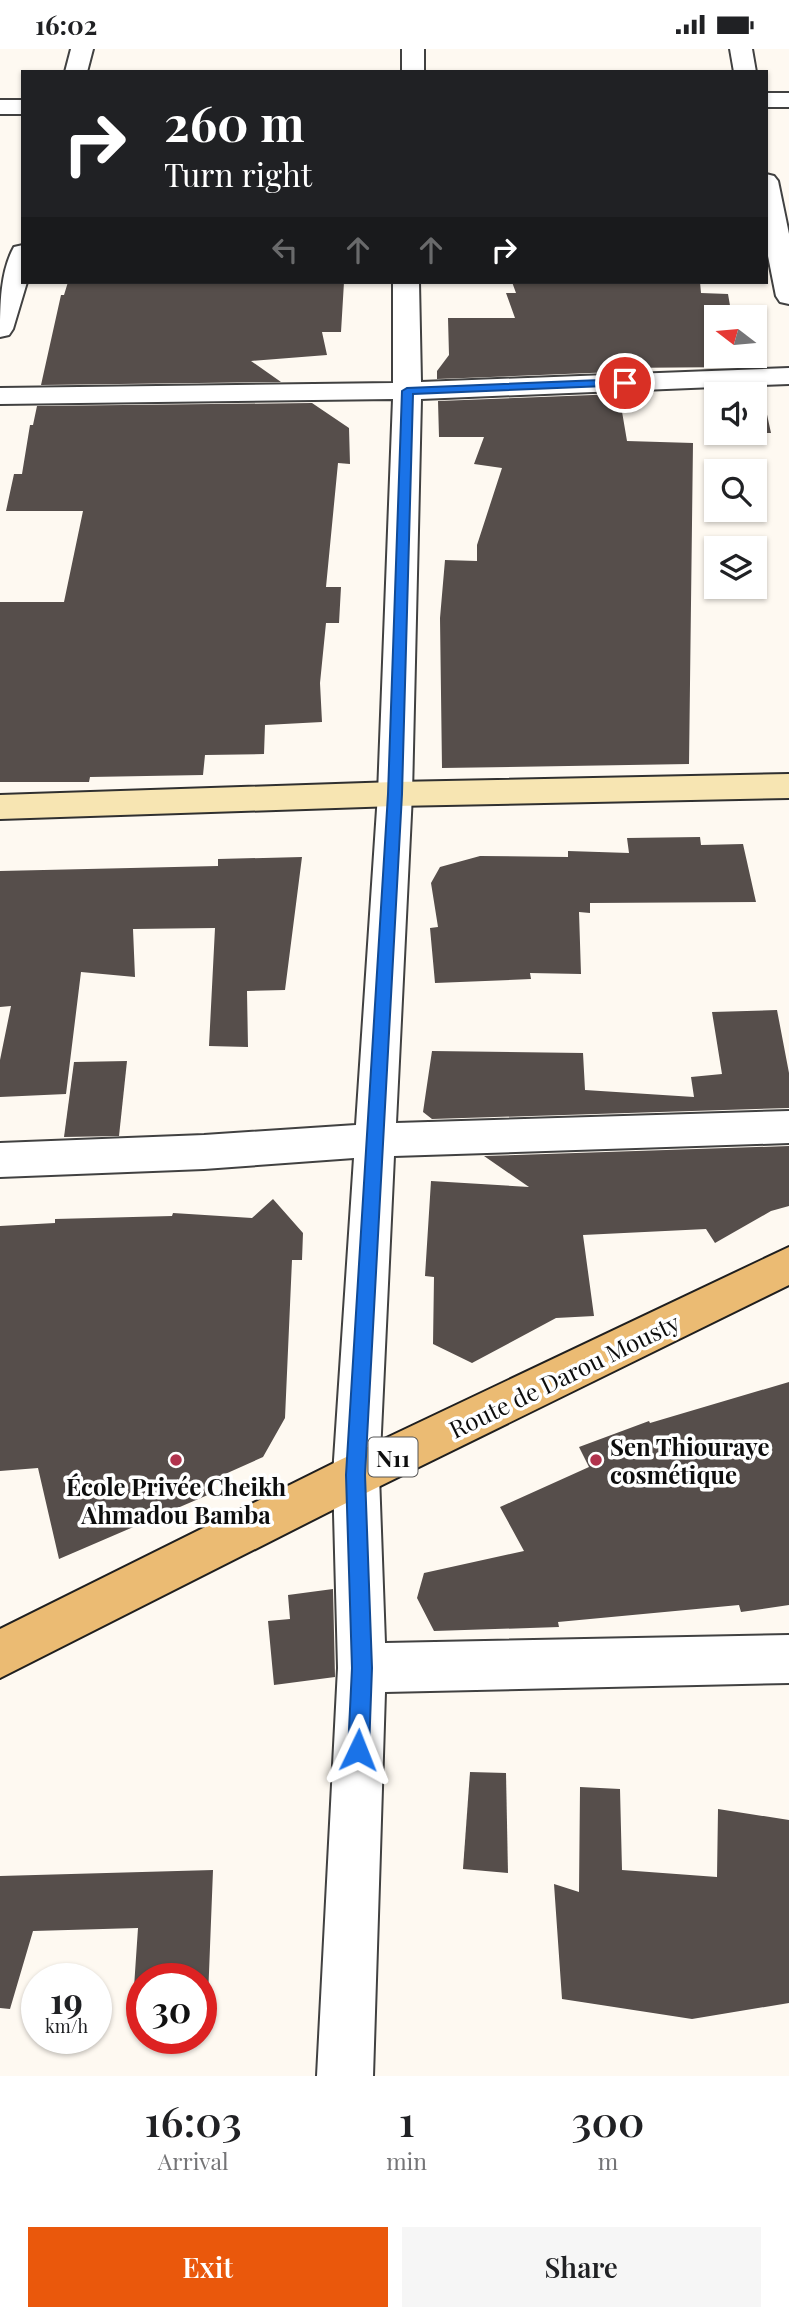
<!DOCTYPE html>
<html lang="en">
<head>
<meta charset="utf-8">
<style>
	body { margin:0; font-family:"Playfair Display",serif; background:#f6f6f6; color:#202124; height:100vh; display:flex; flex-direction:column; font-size:26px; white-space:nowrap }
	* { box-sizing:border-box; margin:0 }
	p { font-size:23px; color:#757577 }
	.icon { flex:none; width:38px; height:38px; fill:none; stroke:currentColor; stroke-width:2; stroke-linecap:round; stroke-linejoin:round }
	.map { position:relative; height:2027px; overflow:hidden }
	.panel { display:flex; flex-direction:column; background:#fff; flex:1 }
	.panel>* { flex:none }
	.banner { position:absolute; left:21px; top:21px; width:747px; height:214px; border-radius:0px; box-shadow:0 2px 5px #0004; background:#202124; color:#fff; overflow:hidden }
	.needle { width:46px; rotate:286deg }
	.tools { position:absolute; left:704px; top:256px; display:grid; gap:14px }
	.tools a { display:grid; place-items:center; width:63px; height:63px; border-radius:0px; background:#fff; box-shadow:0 2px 5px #0004; font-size:35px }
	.speed { position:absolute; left:21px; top:1914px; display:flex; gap:14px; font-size:35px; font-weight:700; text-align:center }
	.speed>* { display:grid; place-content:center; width:91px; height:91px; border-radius:50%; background:#fff; box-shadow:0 2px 5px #0004; line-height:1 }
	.speed small { font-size:18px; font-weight:400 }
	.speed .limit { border:10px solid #d22; background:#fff; color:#111 }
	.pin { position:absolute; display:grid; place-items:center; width:60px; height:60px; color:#fff; margin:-30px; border:4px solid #fff; border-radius:50%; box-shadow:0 2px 7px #0007 }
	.me { position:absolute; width:77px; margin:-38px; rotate:2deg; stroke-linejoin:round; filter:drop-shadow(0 0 5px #0008) }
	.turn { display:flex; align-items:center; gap:24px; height:147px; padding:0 28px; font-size:32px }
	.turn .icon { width:91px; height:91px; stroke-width:2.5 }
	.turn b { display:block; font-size:49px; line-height:60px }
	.lanes { display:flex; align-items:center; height:66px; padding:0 28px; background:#0003; justify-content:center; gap:35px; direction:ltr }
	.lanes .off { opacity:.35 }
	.eta { display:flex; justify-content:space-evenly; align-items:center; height:119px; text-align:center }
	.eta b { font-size:42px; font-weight:600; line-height:49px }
	.primary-button { display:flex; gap:14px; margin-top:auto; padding:14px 28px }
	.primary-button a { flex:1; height:80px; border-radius:0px; background:#ea580c; color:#fff; font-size:28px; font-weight:600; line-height:80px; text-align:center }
	.primary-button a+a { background:#f6f6f6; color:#202124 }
	.status { display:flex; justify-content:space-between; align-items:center; height:49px; padding:0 35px; background:#fff; direction:ltr }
	.status svg { height:19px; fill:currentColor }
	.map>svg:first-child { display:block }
</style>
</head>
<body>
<div class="status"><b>16:02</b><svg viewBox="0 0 49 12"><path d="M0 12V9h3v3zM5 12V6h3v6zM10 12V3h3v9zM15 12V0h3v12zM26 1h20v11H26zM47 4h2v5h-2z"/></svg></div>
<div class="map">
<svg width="789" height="2027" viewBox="0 0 789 2027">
	<rect width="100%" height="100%" fill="#fef9f1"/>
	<g fill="#564e4b">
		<path d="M68,233H344L341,283H322L327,306L251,312L281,333L41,336L61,246H64Z"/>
		<path d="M512,233H700L701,244L728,245L732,268H716V306H739L741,318L614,319L615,323L437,330V322L449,306L448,269H515L506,244H516Z"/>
		<path d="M745,339L746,345H716V380H710L709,341Z"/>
		<path d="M619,345L627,392L693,394L689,715L442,719L440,569L445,511L477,512V496L502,419L474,415L484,388H439L438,352Z"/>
		<path d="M754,347H763L771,384H731L754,383Z"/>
		<path d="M312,354L349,379L350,415L338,414L326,538H341L339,574H326L320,634L322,673L265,676L264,705L205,706L203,726L90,728L89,733H0V553H64L83,462H6L14,425H22L30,376H33L37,357Z"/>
		<path d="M700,788L701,796L743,795L756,853L590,854V864L579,863L581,925L530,924L531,930L435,934L430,879L438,878L431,834L440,818L480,807L568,808V802L629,804L627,789Z"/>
		<path d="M302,808L285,941L247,942L248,998L209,997L215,879L133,880L135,928L81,923L66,1045L0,1048V1011L11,957L0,958V822L218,817V810Z"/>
		<path d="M777,961L789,1024V1059L432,1070L423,1063L432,1002L583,1004L585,1041L694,1048L691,1028L722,1025L712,963Z"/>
		<path d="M127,1012L119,1087L64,1088L74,1013Z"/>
		<path d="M789,1097V1157L771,1162L715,1194L706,1180L583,1186L594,1267L556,1269L472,1314L433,1295L434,1228L425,1227L431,1132L529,1138L484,1107Z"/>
		<path d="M273,1150L303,1184L302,1211H292L285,1369L263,1408L205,1434L210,1445L59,1510L38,1419L0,1422V1177L55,1174V1170L172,1167L173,1164L252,1169Z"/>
		<path d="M789,1333V1556L741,1563L739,1556L558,1573L559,1578L434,1582L417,1549L424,1524L524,1502L500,1458L589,1418L579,1398L649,1372L650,1374Z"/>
		<path d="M333,1540L335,1628L274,1636L268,1572L290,1570L288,1546Z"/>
		<path d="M470,1723L506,1724L508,1824L463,1820Z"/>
		<path d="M580,1738L620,1740L622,1821L717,1828L718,1760L789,1771V1954L692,1970L562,1950L554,1835L579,1843Z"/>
		<path d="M213,1821L208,1949L201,1950V1930H142V1953H133L138,1879L33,1882L10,1960L0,1959V1827Z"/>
	</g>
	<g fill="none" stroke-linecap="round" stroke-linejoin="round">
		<defs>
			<g id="street">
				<path d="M71,0H93L87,23H65Z"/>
				<rect x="402" y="0" width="22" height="23"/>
				<path d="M730,0H752L756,23H734Z"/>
				<rect x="766" y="44" width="23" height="14"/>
				<rect x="0" y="51" width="23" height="14"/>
				<path d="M766,125L774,127L778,132L789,185V255L780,253L776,247L766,197Z"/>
				<path d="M23,196V233H27L13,280L9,286L0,288C0,258 0,223 14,198Z"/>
				<path d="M393,233H419L421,333L789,319V335L421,350L412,745L396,1074L789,1062V1094L394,1107L379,1426L385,1594L789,1586V1634L385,1643L373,2027H317L338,1619L333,1426L354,1109L204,1120L0,1128V1094L204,1086L356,1076L378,745L393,350L0,355V339L393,334Z"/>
			</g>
			<path id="secondary" d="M789,725V749L395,757L0,770V746L395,733Z"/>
			<path id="primary" d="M789,1198V1236L372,1441L0,1629V1580L340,1411Z"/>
		</defs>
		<use href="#street" stroke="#414141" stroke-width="4"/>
		<use href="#secondary" stroke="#303030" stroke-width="4"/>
		<use href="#primary" stroke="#1f1f1f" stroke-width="4"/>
		<use href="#street" fill="#fff" fill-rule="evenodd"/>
		<use href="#secondary" fill="#f7e5b2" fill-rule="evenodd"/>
		<use href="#primary" fill="#ebbb73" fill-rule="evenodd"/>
	</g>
	<path fill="#1a73e8" stroke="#114b97" stroke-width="2" d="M625,330L629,331V336L413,345L402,745L365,1426L372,1619L369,1701L366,1708L358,1711L351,1708L348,1701L352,1619L346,1426L388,745L402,342L407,339Z"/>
	<g fill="#b1334d" stroke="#fff" stroke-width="2.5">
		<circle cx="176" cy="1411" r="7"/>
		<circle cx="596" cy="1411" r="7"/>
	</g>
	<g text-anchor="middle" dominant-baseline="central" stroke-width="7" stroke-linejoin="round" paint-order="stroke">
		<rect fill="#fff" stroke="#565656" stroke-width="2" x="368.5" y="1388.5" width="49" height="39" rx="5"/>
		<g font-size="23" font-weight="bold" fill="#0e0e0e">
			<text x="393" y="1408">N11</text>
		</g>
		<g font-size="24" fill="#0e0e0e" stroke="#fff">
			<text transform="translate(564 1326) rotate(-26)">Route de Darou Mousty</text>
		</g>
		<g font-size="24" font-weight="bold" fill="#0e0e0e" stroke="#fff" text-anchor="start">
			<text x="610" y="1397">Sen Thiouraye<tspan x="610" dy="28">cosmétique</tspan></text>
			<text x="176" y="1437" text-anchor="middle">École Privée Cheikh<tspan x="176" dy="28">Ahmadou Bamba</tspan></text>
		</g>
	</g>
</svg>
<div class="tools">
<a><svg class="needle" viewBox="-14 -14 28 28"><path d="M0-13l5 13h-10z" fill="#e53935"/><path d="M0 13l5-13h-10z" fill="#757577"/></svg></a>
<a><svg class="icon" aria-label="sound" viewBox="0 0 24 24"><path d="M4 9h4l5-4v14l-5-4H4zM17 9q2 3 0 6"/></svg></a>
<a><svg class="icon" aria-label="search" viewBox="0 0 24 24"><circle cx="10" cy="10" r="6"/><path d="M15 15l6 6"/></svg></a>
<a><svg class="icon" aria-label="layers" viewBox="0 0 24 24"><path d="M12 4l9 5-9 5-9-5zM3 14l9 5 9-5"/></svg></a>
</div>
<div class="speed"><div>19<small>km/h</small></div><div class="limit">30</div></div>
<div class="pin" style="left:625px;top:334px;background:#d93025"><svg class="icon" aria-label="arrive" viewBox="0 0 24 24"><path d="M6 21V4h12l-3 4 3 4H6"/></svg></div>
<svg class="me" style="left:358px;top:1701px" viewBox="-20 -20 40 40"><path d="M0-17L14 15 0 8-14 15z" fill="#1a73e8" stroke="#fff" stroke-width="4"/></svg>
<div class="banner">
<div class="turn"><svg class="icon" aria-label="right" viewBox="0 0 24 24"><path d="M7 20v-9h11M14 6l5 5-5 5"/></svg><div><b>260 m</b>Turn right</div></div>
<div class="lanes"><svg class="icon off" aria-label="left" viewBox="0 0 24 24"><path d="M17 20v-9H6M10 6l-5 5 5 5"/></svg><svg class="icon off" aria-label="ahead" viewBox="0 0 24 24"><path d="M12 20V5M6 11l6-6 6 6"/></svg><svg class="icon off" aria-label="ahead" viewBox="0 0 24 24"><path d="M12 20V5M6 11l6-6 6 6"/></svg><svg class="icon" aria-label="right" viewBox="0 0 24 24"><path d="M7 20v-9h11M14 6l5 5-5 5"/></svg></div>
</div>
</div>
<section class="panel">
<div class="eta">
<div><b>16:03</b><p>Arrival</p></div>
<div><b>1</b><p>min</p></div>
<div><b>300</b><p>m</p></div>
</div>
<div class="primary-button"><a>Exit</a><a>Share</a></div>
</section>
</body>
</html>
